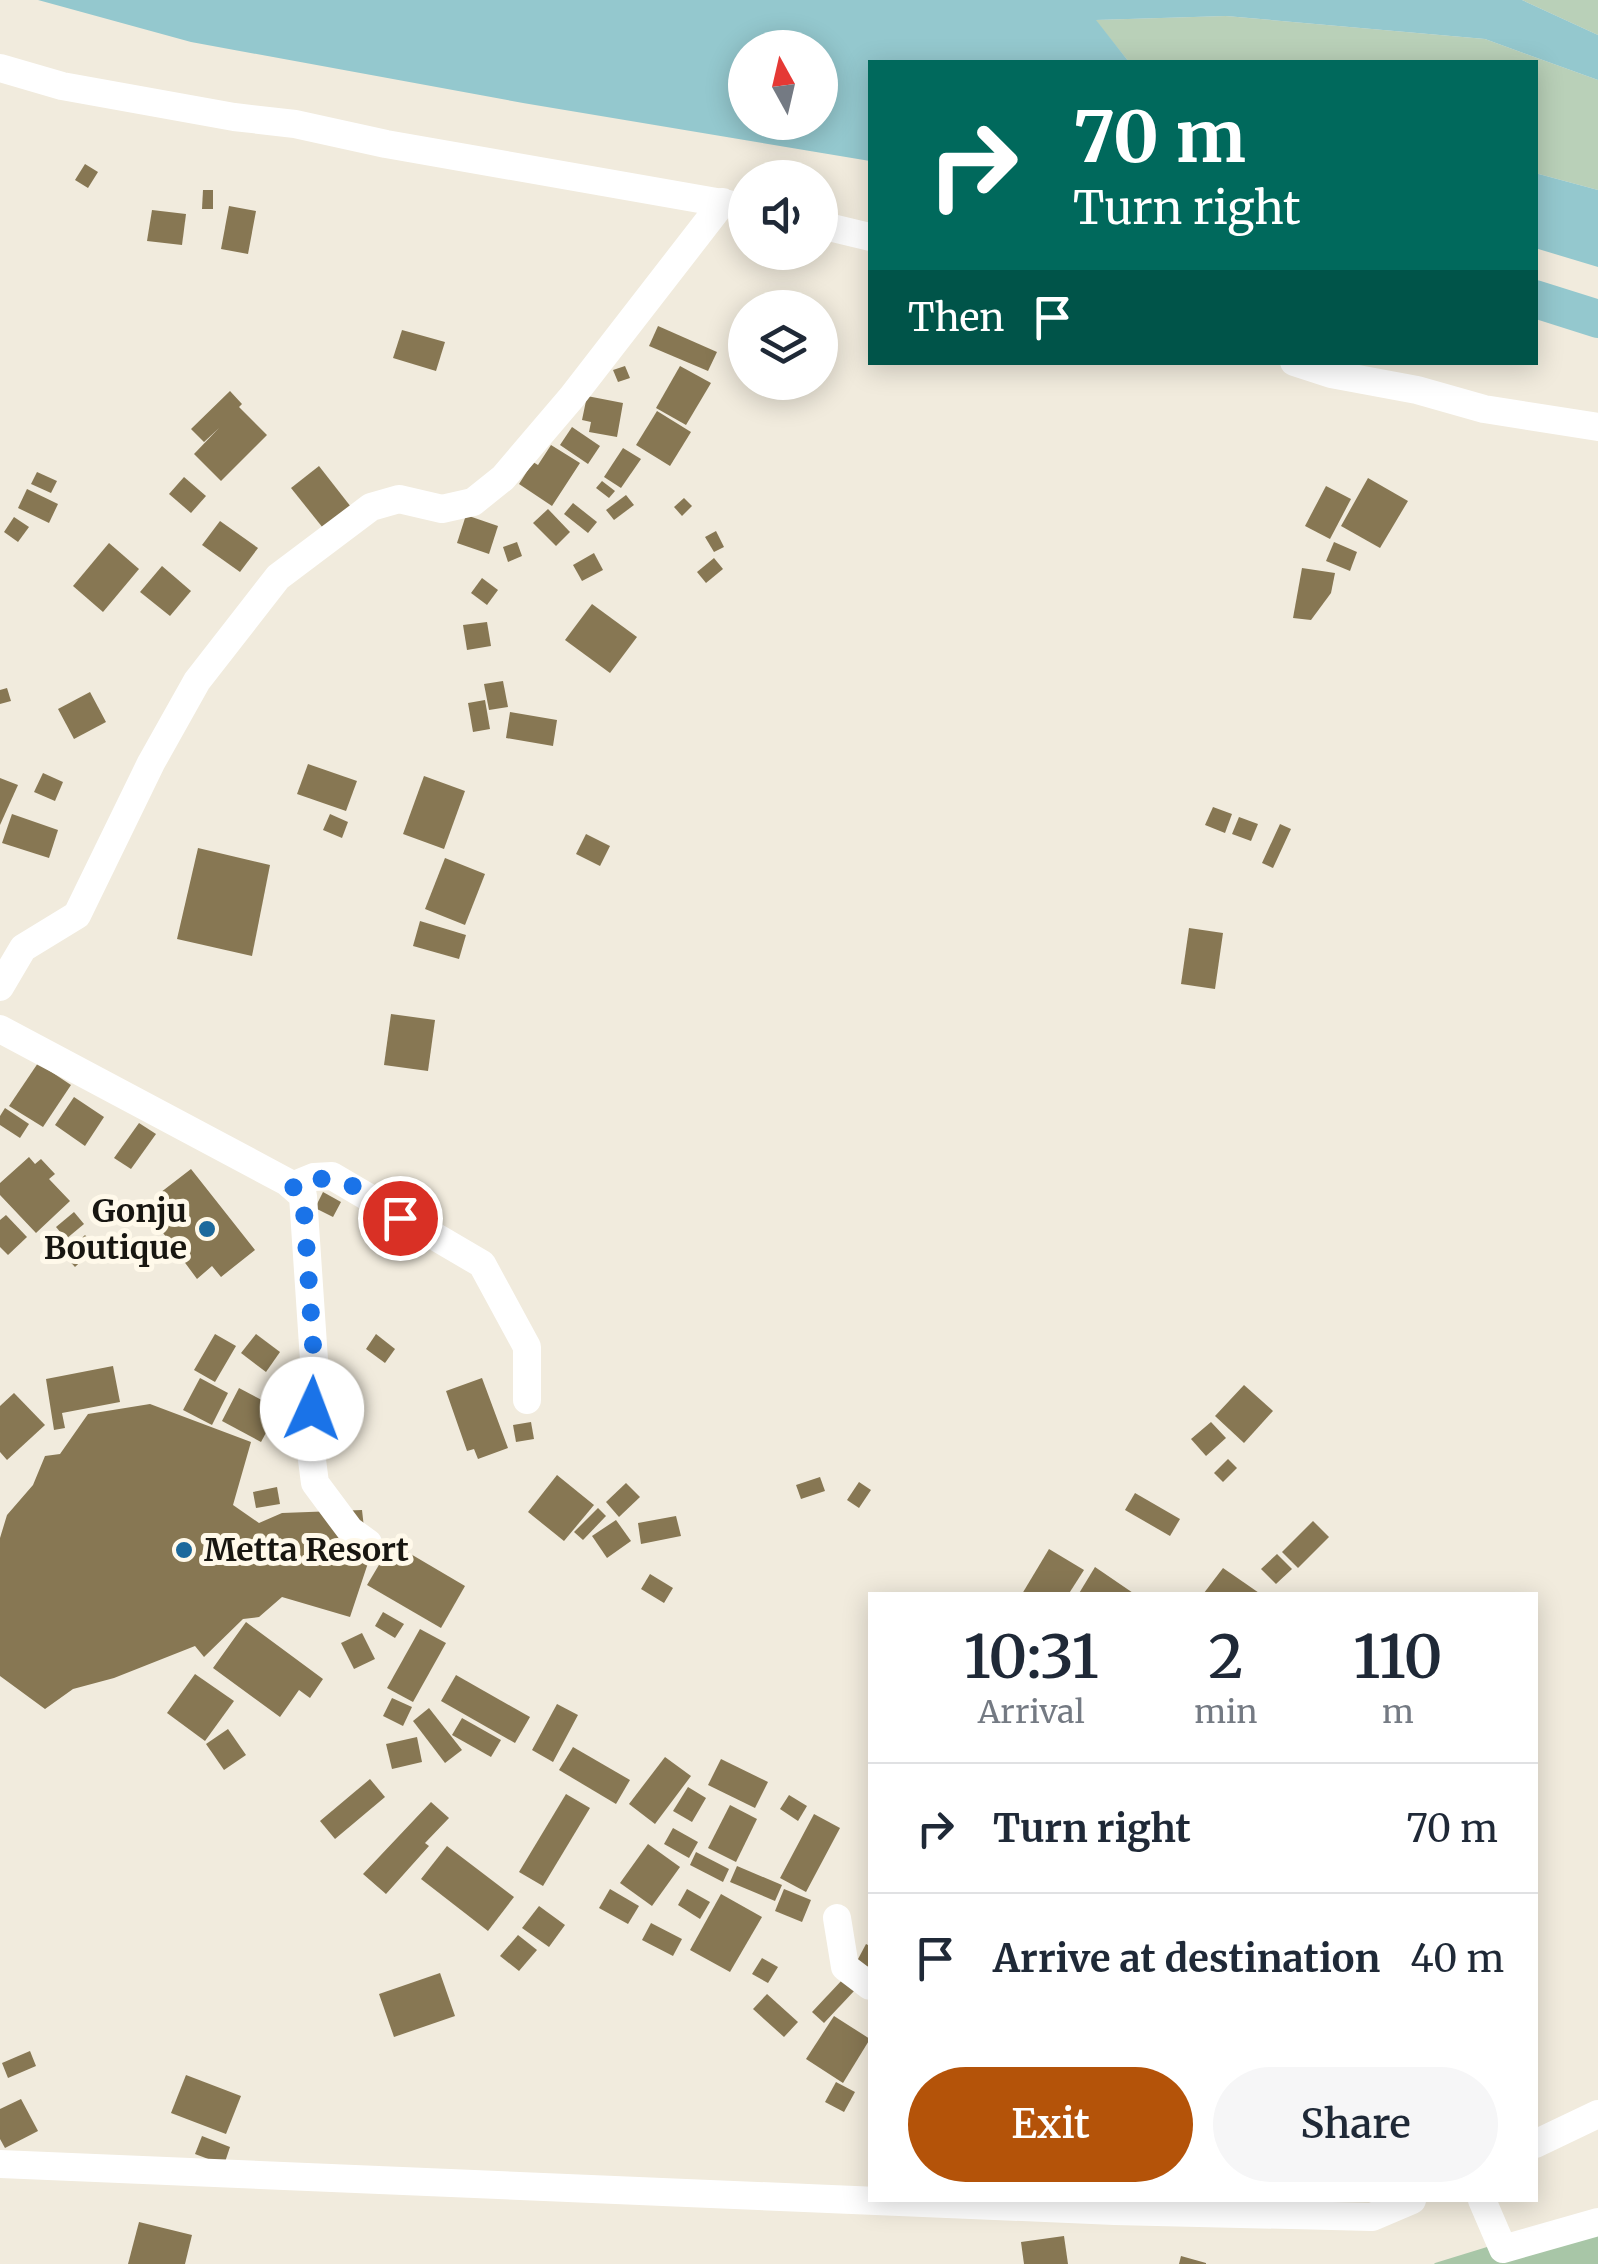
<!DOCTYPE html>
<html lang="en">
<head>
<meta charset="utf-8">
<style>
	body { margin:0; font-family:Merriweather,serif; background:#f6f6f7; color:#1f2937; height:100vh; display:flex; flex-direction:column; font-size:38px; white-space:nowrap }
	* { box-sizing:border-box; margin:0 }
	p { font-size:32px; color:#747a83 }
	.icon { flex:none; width:55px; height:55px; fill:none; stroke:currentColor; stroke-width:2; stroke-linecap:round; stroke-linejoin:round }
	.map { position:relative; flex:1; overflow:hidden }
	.details { position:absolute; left:868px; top:1592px; width:670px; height:610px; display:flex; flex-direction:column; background:#fff; border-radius:0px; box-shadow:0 5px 25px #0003 }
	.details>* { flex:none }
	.guide { position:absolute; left:868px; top:60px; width:670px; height:305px; border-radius:0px; box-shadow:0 5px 25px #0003; background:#00695c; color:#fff; overflow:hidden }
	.needle { width:65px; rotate:352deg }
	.controls { position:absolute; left:728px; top:30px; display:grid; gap:20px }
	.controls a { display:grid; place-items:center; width:110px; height:110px; border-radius:50%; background:#fff; box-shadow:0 5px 25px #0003; font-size:50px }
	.pin { position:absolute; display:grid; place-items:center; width:85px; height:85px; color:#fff; margin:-42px; border:5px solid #fff; border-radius:50%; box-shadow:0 2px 10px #0007 }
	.me { position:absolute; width:110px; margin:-55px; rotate:2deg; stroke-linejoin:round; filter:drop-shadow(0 0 8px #0008) }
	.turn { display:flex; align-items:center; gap:35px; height:210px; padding:0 40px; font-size:45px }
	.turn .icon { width:130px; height:130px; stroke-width:2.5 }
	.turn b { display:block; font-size:70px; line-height:85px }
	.then { display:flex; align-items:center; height:95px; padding:0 40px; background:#0003; gap:20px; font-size:38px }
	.eta { display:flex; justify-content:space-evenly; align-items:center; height:170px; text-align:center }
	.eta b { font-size:60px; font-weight:600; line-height:70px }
	.button { display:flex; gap:20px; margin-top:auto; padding:20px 40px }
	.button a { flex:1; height:115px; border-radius:60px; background:#b45309; color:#fff; font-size:40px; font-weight:600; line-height:115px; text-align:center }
	.button a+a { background:#f6f6f7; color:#1f2937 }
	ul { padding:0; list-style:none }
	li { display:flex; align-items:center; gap:30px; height:130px; padding:0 40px; border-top:2px solid #e0e1e3 }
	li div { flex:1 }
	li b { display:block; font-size:38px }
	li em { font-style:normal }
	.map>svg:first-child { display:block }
</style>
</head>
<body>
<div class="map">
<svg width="1598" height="2264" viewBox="0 0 1598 2264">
	<rect width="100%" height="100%" fill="#f1ebdd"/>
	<g fill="#b9d0b8">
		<path d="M1522,0H1598V35Z"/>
		<path d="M1226,16L1485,39L1598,80V190L1535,173V62H1129L1095,20Z"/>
	</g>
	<path fill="#a8c6a7" d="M1598,2213V2264H1434L1435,2263Z"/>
	<g fill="#94c8ce" fill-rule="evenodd">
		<path d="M38,0H1522L1598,35V80L1485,39L1226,16L1096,20L1129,62H870V161L523,103L191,42ZM745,48H820V122H745Z"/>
		<path d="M1535,173L1598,190V267L1535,248Z"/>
	</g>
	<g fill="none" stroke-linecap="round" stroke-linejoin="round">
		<path stroke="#94c8ce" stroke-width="38" d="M1535,299L1598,319"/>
	</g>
	<g fill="#877753">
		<path d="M85,164L98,172L88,188L75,180Z"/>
		<path d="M203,190H213V209H202Z"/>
		<path d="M229,206L256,211L248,254L221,249Z"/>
		<path d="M152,210L186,214L182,245L147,241Z"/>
		<path d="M658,326L717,352L708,371L649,346Z"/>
		<path d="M402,330L445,342L436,371L393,358Z"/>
		<path d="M625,366L630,378L618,382L613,370Z"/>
		<path d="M680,366L711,383L686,425L656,408Z"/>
		<path d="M230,391L242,404L239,407L267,435L221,481L194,454L219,428L204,442L191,429Z"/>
		<path d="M587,396L623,403L617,437L589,432L591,422L582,420Z"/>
		<path d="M657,411L691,432L670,466L636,445Z"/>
		<path d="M572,427L600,446L588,464L560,445Z"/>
		<path d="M551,445L580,463L552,506L519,484L533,462L538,465Z"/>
		<path d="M623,448L641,459L621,488L604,477Z"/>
		<path d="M319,466L351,507L323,528L291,488Z"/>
		<path d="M37,472L57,481L51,493L31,484Z"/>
		<path d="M184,477L206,496L191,513L169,494Z"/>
		<path d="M1368,478L1408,501L1380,548L1341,526Z"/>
		<path d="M602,481L615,491L609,498L596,488Z"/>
		<path d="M1326,486L1351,499L1330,539L1305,526Z"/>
		<path d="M27,489L58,504L49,523L18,508Z"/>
		<path d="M626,495L634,505L614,520L606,510Z"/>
		<path d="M684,498L692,506L682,516L674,507Z"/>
		<path d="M573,503L597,522L588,533L564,514Z"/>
		<path d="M548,509L570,532L556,546L533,523Z"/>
		<path d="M466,515L498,526L489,554L457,543Z"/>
		<path d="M14,517L29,527L18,542L4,532Z"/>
		<path d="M220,521L258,548L240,572L202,545Z"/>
		<path d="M716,531L724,547L714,552L705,537Z"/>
		<path d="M517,542L522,556L508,562L503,547Z"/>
		<path d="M1334,542L1357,552L1350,571L1326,561Z"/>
		<path d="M109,543L139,569L103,612L73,586Z"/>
		<path d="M594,553L603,570L582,581L573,565Z"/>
		<path d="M714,558L723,569L706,583L697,572Z"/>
		<path d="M162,566L191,591L170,616L140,592Z"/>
		<path d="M1302,568L1335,573L1331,593L1311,620L1293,618Z"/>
		<path d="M482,578L498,590L487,605L471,593Z"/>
		<path d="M592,604L637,637L610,673L565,640Z"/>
		<path d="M487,622L491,646L467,650L463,625Z"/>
		<path d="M503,681L508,707L489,710L484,684Z"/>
		<path d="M7,688L11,701L0,704V690Z"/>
		<path d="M90,692L106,722L74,739L58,709Z"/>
		<path d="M485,700L490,729L473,732L468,703Z"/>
		<path d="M510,712L557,720L553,746L506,738Z"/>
		<path d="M308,764L357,781L346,811L297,794Z"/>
		<path d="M43,773L63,782L55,801L34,792Z"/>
		<path d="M424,776L465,791L444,849L403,834Z"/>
		<path d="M0,778L18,785L0,825Z"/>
		<path d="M1213,807L1232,814L1225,833L1205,825Z"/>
		<path d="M12,814L58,830L49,858L2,843Z"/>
		<path d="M330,814L348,822L342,838L323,830Z"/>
		<path d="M1239,817L1258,824L1251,841L1232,834Z"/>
		<path d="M1280,824L1291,829L1273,868L1262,863Z"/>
		<path d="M586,834L610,846L600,866L576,854Z"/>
		<path d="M198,848L270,865L252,956L177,939Z"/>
		<path d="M445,858L485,874L465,925L425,909Z"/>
		<path d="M420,921L466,935L459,959L413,946Z"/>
		<path d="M1189,928L1223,933L1215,989L1181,984Z"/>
		<path d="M391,1014L435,1020L428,1071L384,1065Z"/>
		<path d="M38,1063L71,1085L43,1127L9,1106Z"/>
		<path d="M74,1097L104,1117L85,1146L55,1125Z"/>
		<path d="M5,1108L29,1124L20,1138L0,1125V1116Z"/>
		<path d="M139,1123L156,1134L131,1169L114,1158Z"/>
		<path d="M29,1157L35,1164L41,1159L55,1174L49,1179L70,1201L36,1233L0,1195V1183Z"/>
		<path d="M191,1169L255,1250L221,1277L212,1266L197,1279L155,1222L169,1212L156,1196Z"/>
		<path d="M323,1192L341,1202L333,1217L315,1208Z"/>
		<path d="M74,1212L84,1224L66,1239L56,1227Z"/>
		<path d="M6,1215L27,1237L8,1255L0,1247V1220Z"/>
		<path d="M85,1235L96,1247L75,1267L64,1255Z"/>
		<path d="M215,1334L236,1346L215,1382L194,1370Z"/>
		<path d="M256,1334L280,1352L266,1372L241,1353Z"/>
		<path d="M376,1334L395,1349L385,1363L366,1349Z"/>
		<path d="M113,1366L120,1402L62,1413L65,1428L54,1430L46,1379Z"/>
		<path d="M200,1378L228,1393L212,1425L183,1410Z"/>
		<path d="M482,1378L508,1448L478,1459L474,1449L467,1451L446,1391Z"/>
		<path d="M1244,1385L1273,1411L1244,1443L1215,1416Z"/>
		<path d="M239,1388L279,1409L261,1442L222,1421Z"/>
		<path d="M14,1393L45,1425L7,1460L0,1452V1406Z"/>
		<path d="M150,1404L251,1442L233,1505L259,1523L282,1513L362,1510L368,1563L350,1617L282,1597L259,1617L243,1619L204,1657L195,1646L114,1678L73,1689L45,1709L0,1676V1538L7,1515L33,1485L45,1456L60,1454L88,1414Z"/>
		<path d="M531,1422L534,1439L516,1442L513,1425Z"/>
		<path d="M1211,1422L1226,1438L1206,1456L1191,1439Z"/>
		<path d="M1228,1459L1237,1468L1223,1482L1214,1473Z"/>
		<path d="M557,1475L594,1505L564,1541L528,1512Z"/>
		<path d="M820,1477L825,1491L801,1499L796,1485Z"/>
		<path d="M859,1482L871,1490L859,1508L847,1500Z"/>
		<path d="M626,1483L640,1497L619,1517L606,1502Z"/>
		<path d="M277,1487L280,1504L256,1508L253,1492Z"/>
		<path d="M1135,1493L1180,1519L1170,1536L1125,1510Z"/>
		<path d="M598,1508L606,1516L583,1540L574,1532Z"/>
		<path d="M676,1516L681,1536L641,1544L638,1523Z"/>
		<path d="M616,1520L631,1541L607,1558L592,1536Z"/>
		<path d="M1313,1521L1329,1537L1298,1568L1282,1552Z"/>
		<path d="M392,1543L465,1586L441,1628L367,1585Z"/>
		<path d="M1049,1549L1084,1570L1068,1595H1024L1022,1594Z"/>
		<path d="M1277,1554L1292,1569L1276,1584L1261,1569Z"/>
		<path d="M1095,1567L1136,1595H1078Z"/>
		<path d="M1223,1568L1262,1595L1204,1593Z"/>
		<path d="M650,1574L673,1588L664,1603L641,1589Z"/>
		<path d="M383,1612L404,1624L395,1638L375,1626Z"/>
		<path d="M246,1622L323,1679L310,1698L299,1690L280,1717L213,1668Z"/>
		<path d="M420,1629L446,1643L413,1702L387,1688Z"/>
		<path d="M362,1633L375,1659L354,1669L341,1643Z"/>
		<path d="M195,1674L234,1701L205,1741L167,1713Z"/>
		<path d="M456,1675L530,1717L515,1743L441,1701Z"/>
		<path d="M392,1698L412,1707L403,1726L383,1716Z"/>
		<path d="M557,1704L578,1715L553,1762L532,1750Z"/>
		<path d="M429,1708L462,1750L445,1763L413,1721Z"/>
		<path d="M462,1718L501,1740L491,1757L452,1735Z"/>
		<path d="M228,1729L246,1755L224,1770L206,1744Z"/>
		<path d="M417,1737L422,1762L392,1769L386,1744Z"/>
		<path d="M573,1747L630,1780L616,1804L559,1770Z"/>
		<path d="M665,1757L691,1776L655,1824L629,1804Z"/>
		<path d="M721,1759L768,1782L755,1808L708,1785Z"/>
		<path d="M370,1779L385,1797L335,1839L320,1821Z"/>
		<path d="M688,1787L706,1798L692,1822L673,1811Z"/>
		<path d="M566,1794L590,1808L543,1886L519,1872Z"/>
		<path d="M789,1795L807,1806L798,1821L780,1809Z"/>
		<path d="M431,1802L449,1818L425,1843L429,1846L386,1894L363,1874Z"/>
		<path d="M730,1805L757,1819L736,1862L708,1848Z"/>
		<path d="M814,1814L840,1828L806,1892L780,1878Z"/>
		<path d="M673,1828L698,1842L689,1858L664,1844Z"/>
		<path d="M648,1844L680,1867L652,1906L620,1883Z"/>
		<path d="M447,1846L514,1897L488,1931L421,1879Z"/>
		<path d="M696,1852L729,1869L723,1882L690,1865Z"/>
		<path d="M737,1866L782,1885L775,1901L730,1882Z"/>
		<path d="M610,1889L639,1906L628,1924L599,1908Z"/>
		<path d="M687,1889L710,1902L700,1919L678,1905Z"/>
		<path d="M784,1889L811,1900L802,1922L775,1911Z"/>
		<path d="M721,1894L762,1917L730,1972L690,1950Z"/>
		<path d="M539,1906L565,1925L549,1947L522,1928Z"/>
		<path d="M651,1923L682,1939L673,1956L642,1940Z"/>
		<path d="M518,1935L537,1950L519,1971L500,1956Z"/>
		<path d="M866,1944L870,1946V1968L857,1961Z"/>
		<path d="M762,1958L778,1967L768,1983L752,1974Z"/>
		<path d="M440,1973L455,2016L394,2037L379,1994Z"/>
		<path d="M843,1979L855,1990L824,2023L812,2012Z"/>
		<path d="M767,1994L798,2022L784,2037L753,2009Z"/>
		<path d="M834,2016L870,2039L843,2083L806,2059Z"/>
		<path d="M30,2051L36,2066L8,2078L2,2063Z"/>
		<path d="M186,2075L241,2096L226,2134L171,2113Z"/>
		<path d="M836,2082L855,2092L844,2112L825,2102Z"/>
		<path d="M21,2099L38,2131L5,2148L0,2139V2109Z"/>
		<path d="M202,2136L230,2147L224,2165L195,2154Z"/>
		<path d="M139,2222L192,2235L185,2264H128Z"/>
		<path d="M1064,2236L1068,2264H1024L1021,2242Z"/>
		<path d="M1181,2256L1206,2263V2264H1179Z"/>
	</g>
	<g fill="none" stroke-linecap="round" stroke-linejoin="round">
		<g stroke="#fff" stroke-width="28">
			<path d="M0,68L62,86L234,117L295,124L386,144L745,207"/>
			<path d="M820,225L870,237"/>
			<path d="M1294,362L1331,374L1417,390L1484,409L1598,427"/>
			<path d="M0,987L23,948L77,915L151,763L197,681L278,577L371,507L399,499L442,509L473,502L503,478L572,397L723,202"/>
			<path d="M0,1029L287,1182L303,1196L316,1390L308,1429L315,1483L350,1530L368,1543"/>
			<path d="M292,1186L314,1177L332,1176L482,1264L527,1347V1400"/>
			<path d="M837,1918L845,1967L870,1986"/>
			<path d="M1535,2144L1598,2114"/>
			<path d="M0,2164L1115,2211L1372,2217L1412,2200"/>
			<path d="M1482,2200L1503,2249L1598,2222"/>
		</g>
	</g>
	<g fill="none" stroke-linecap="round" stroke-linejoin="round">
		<path stroke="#1a73e8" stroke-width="18" stroke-dasharray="0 32.4" d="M312,1409L316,1390L303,1196L292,1186C343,1166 358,1191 400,1218"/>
	</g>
	<g fill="#1c699c" stroke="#fff9ea" stroke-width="4">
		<circle cx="207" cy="1229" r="10"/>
		<circle cx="184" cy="1550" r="10"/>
	</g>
	<g text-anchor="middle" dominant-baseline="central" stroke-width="10" stroke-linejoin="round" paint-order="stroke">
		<g font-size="32" font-weight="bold" fill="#181611" stroke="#fff9ea" text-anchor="end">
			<text x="187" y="1211">Gonju<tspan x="187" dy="37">Boutique</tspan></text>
			<text x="204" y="1550" text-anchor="start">Metta Resort</text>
		</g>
	</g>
</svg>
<div class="controls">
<a><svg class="needle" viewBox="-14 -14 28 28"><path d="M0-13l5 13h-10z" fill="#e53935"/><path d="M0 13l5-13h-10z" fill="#747a83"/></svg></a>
<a><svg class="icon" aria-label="sound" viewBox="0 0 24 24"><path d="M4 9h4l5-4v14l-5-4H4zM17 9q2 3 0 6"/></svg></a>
<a><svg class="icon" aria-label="layers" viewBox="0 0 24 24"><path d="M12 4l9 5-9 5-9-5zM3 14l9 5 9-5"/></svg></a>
</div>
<div class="pin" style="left:400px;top:1218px;background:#d93025"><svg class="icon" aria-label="arrive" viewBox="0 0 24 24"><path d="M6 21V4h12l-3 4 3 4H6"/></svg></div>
<svg class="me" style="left:312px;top:1409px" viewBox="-20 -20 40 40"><circle r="19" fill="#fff"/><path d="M0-13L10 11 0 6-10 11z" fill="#1a73e8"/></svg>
<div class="guide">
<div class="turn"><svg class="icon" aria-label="right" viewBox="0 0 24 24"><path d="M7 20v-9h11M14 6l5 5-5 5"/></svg><div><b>70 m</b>Turn right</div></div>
<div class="then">Then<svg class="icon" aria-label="arrive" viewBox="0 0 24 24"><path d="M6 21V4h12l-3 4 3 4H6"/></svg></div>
</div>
<section class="details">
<div class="eta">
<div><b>10:31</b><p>Arrival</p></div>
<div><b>2</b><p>min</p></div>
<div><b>110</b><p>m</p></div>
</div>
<ul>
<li><svg class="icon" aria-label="right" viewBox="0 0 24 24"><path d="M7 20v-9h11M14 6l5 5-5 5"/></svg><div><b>Turn right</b></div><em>70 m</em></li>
<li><svg class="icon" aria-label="arrive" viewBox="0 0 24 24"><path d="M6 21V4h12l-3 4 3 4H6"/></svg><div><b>Arrive at destination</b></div><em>40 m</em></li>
</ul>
<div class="button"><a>Exit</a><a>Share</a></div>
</section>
</div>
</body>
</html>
